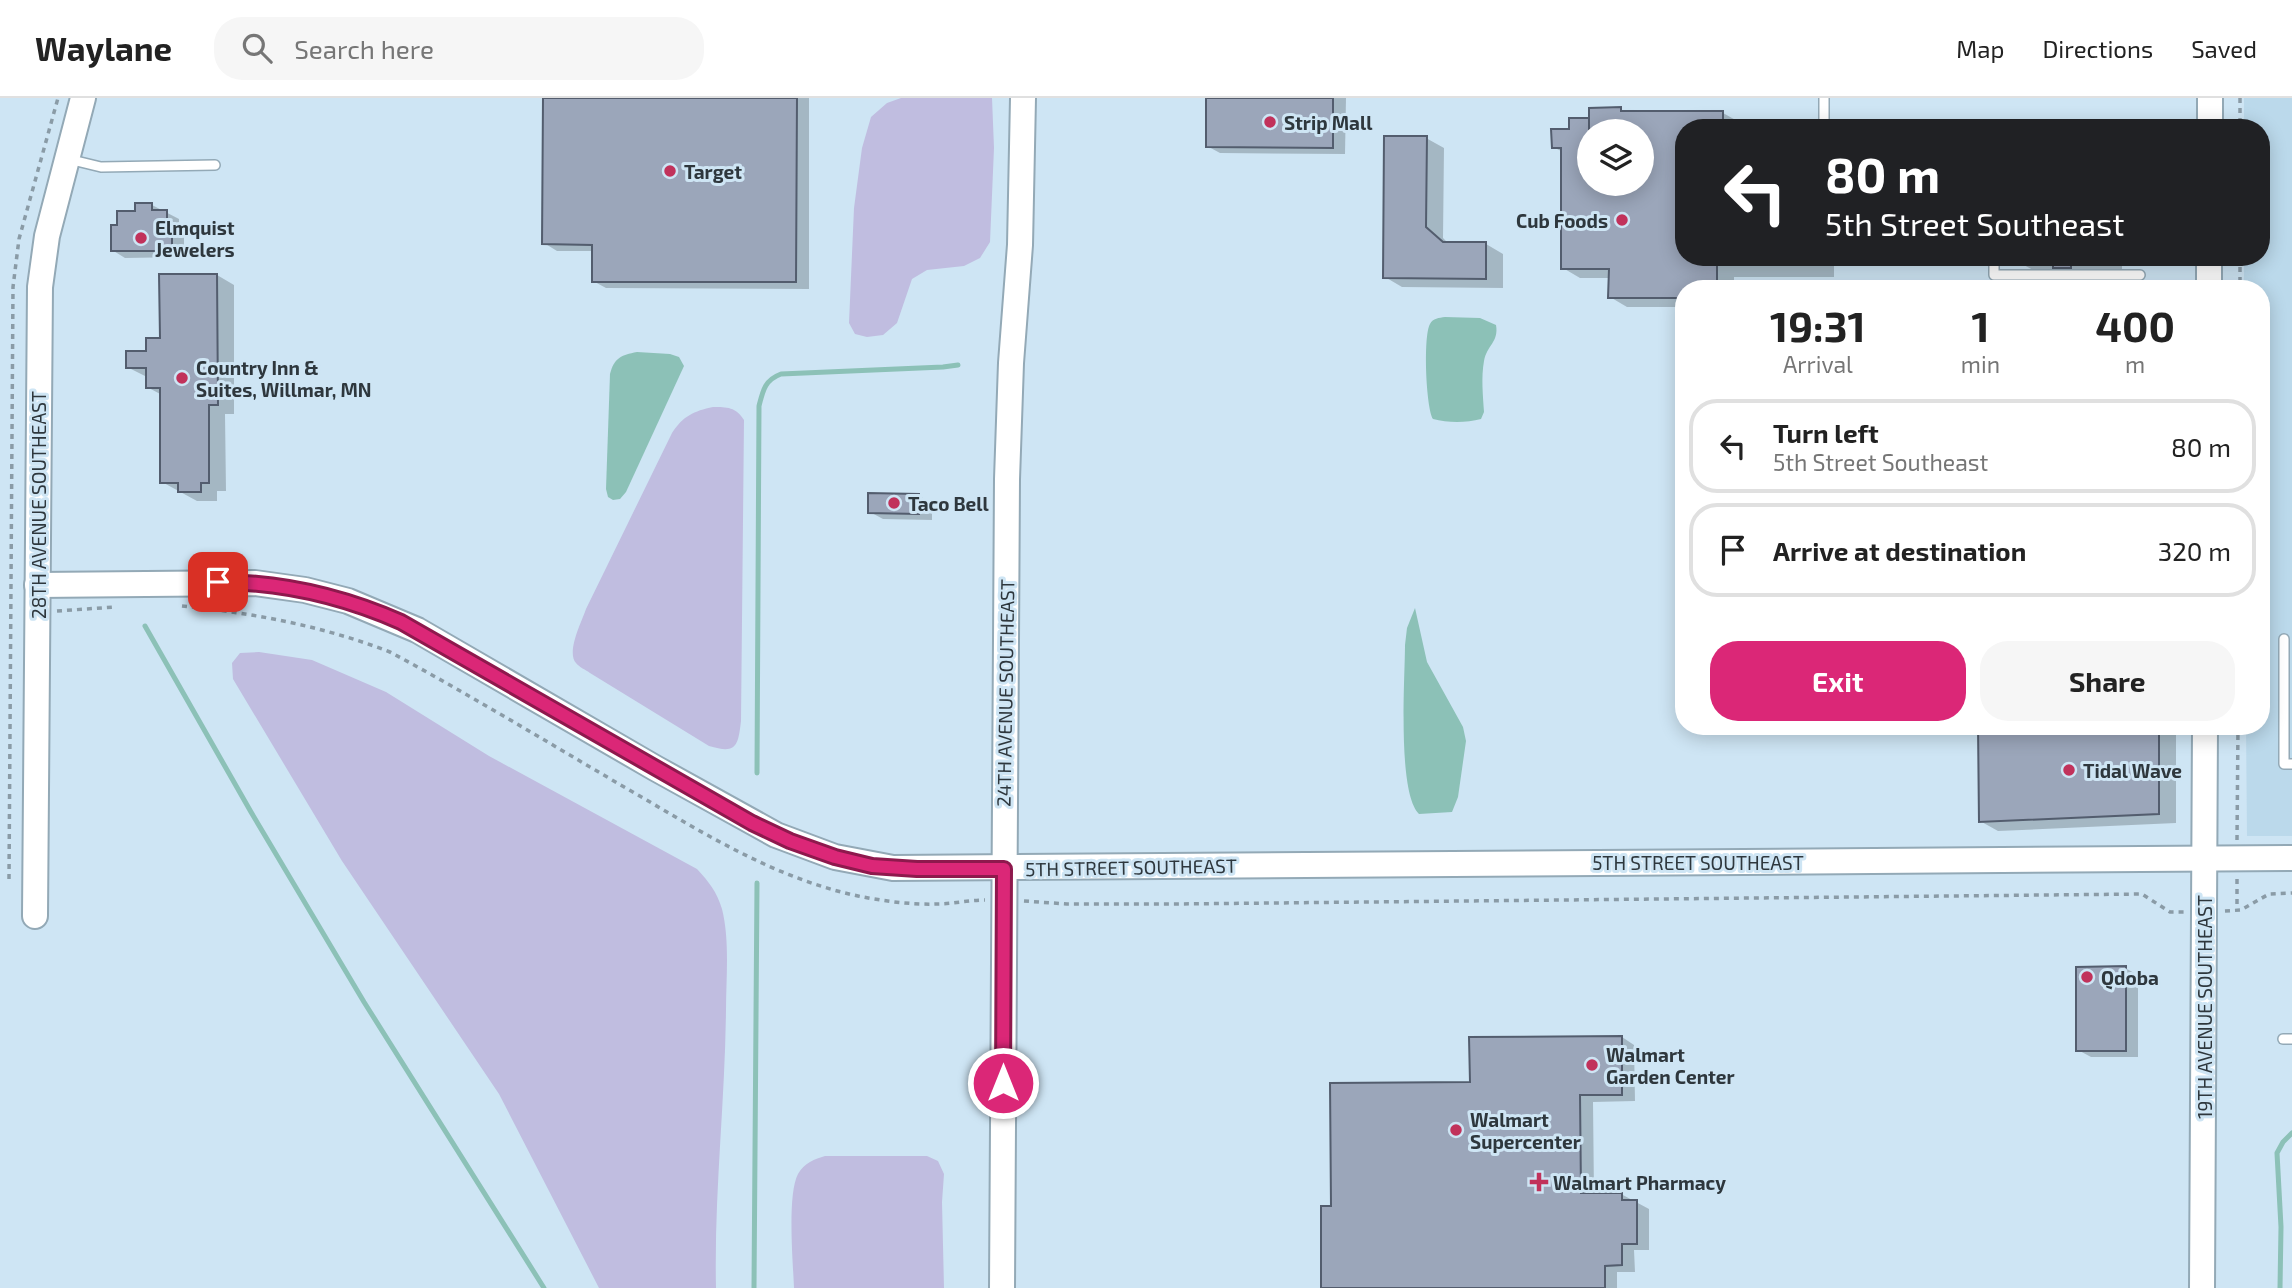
<!DOCTYPE html>
<html lang="en">
<head>
<meta charset="utf-8">
<style>
	body { margin:0; font-family:"Exo 2",sans-serif; background:#f6f6f6; color:#222; height:100vh; display:flex; flex-direction:column; font-size:26px; white-space:nowrap }
	* { box-sizing:border-box; margin:0 }
	p { font-size:23px; color:#767676 }
	.icon { flex:none; width:38px; height:38px; fill:none; stroke:currentColor; stroke-width:2; stroke-linecap:round; stroke-linejoin:round }
	.map { position:relative; flex:1; overflow:hidden }
	.sheet { position:absolute; left:1675px; top:182px; width:595px; height:455px; display:flex; flex-direction:column; background:#fff; border-radius:28px; box-shadow:0 4px 18px #0003 }
	.sheet>* { flex:none }
	.guide { position:absolute; left:1675px; top:21px; width:595px; height:147px; border-radius:28px; box-shadow:0 4px 18px #0003; background:#202124; color:#fff; overflow:hidden }
	.buttons { position:absolute; left:1577px; top:21px; display:grid; gap:14px }
	.buttons a { display:grid; place-items:center; width:77px; height:77px; border-radius:50%; background:#fff; box-shadow:0 4px 18px #0003; font-size:35px }
	.pin { position:absolute; display:grid; place-items:center; width:60px; height:60px; color:#fff; margin:-30px; border-radius:14px; box-shadow:0 4px 10px #0006 }
	.me { position:absolute; width:77px; margin:-38px; rotate:0deg; stroke-linejoin:round; filter:drop-shadow(0 0 5px #0008) }
	.turn { display:flex; align-items:center; gap:24px; height:147px; padding:0 35px; font-size:32px }
	.turn .icon { width:91px; height:91px; stroke-width:2.5 }
	.turn b { display:block; font-size:49px; line-height:60px }
	.eta { display:flex; justify-content:space-evenly; align-items:center; height:119px; text-align:center }
	.eta b { font-size:42px; font-weight:700; line-height:49px }
	.action { display:flex; gap:14px; margin-top:auto; padding:14px 35px }
	.action a { flex:1; height:80px; border-radius:28px; background:#db2777; color:#fff; font-size:28px; font-weight:700; line-height:80px; text-align:center }
	.action a+a { background:#f6f6f6; color:#222 }
	ul { padding:0; list-style:none }
	li { display:flex; align-items:center; gap:21px; height:94px; margin:0 14px 10px; padding:0 21px; border:4px solid #e0e0e0; border-radius:28px }
	li div { flex:1 }
	li b { display:block; font-size:26px }
	li em { font-style:normal }
	header { display:flex; align-items:center; gap:42px; box-sizing:border-box; height:98px; padding:0 35px; background:#fff; border-bottom:2px solid #e0e0e0 }
	header strong { font-size:33px }
	nav { display:flex; gap:38px; margin-inline-start:auto; font-size:24px }
	.search { width:490px; height:63px; background:#f6f6f6; display:flex; align-items:center; gap:18px; box-sizing:border-box; padding:0 24px; border-radius:28px; color:#767676; font-size:26px }
	.map>svg:first-child { display:block }
</style>
</head>
<body>
<header>
<strong>Waylane</strong>
<div class="search"><svg class="icon" aria-label="search" viewBox="0 0 24 24"><circle cx="10" cy="10" r="6"/><path d="M15 15l6 6"/></svg>Search here</div>
<nav><a>Map</a><a>Directions</a><a>Saved</a></nav>
</header>
<div class="map">
<svg width="2292" height="1190" viewBox="0 0 2292 1190">
	<rect width="100%" height="100%" fill="#cee5f4"/>
	<path fill="#bbd9eb" d="M2244,0H2292V738H2247L2246,628H2261V191H2244V159H2261V30H2244Z"/>
	<g fill="#c0bde0">
		<path d="M901,0H992L994,50L990,144L980,160L964,168L927,172L912,181L897,225L883,237L867,239L855,236L849,225L854,110L862,50L871,19L887,5Z"/>
		<path d="M713,309C727,309 736,309 744,322L741,623C738,649 736,656 709,648L590,575C586,572 579,569 576,565C566,554 582,523 586,511L672,335C683,318 694,313 713,309Z"/>
		<path d="M259,554L312,562L386,594L489,658L697,771C709,784 717,794 722,811C730,843 726,880 726,912C725,1005 714,1097 716,1190H599L499,996L342,763L233,581L232,565L240,555Z"/>
		<path d="M825,1058H927L938,1063L944,1076L942,1104L944,1190H794C793,1164 787,1097 798,1076C804,1065 815,1061 825,1058Z"/>
	</g>
	<g fill="#8cc1b7">
		<path d="M1445,219L1480,220L1496,227C1499,244 1487,247 1484,263C1481,279 1483,298 1484,314L1481,321C1466,325 1448,325 1433,321C1426,309 1423,238 1430,226C1433,220 1439,220 1445,219Z"/>
		<path d="M637,254L670,256L679,259L684,268L626,394L620,401L613,402L608,399L606,391L610,276C614,260 621,257 637,254Z"/>
		<path d="M1415,510L1427,564L1463,629L1466,643L1458,699L1452,714L1419,716C1397,694 1405,581 1405,547L1407,530Z"/>
	</g>
	<g fill="#0003" fill-rule="evenodd">
		<path d="M545,0H809V191L606,190L593,183V153H557L544,145Z"/>
		<path d="M1208,0H1346L1345,56L1220,55L1207,48Z"/>
		<path d="M1620,11L1626,14L1723,15L1741,25H1817L1825,30H1684V159H1834V179H1734V191H1684V209H1627L1610,199V180H1580L1563,170V54L1553,49L1571,33L1591,22ZM1589,33H1642V86H1589Z"/>
		<path d="M1426,40L1444,50L1443,140L1449,146H1486L1503,156V190L1402,189L1385,179Z"/>
		<path d="M152,107L179,121V130L184,132V159L125,160L112,152L119,128Z"/>
		<path d="M2022,159H2122V173H2035L2022,166Z"/>
		<path d="M217,177L234,187V316H225L226,393H217V403H197L162,384V297L147,289V279L127,269L162,242Z"/>
		<path d="M919,398L932,405V422L883,421L870,414Z"/>
		<path d="M1980,628H2176V725L1998,733L1980,723Z"/>
		<path d="M2125,870L2138,877V959H2091L2078,952Z"/>
		<path d="M1622,939L1634,947L1635,1003L1593,1004L1594,1097L1621,1096L1649,1111V1152H1634L1635,1174H1617V1190H1323L1333,1109L1472,986Z"/>
	</g>
	<g fill="none" stroke-linecap="round" stroke-linejoin="round">
		<g stroke="#8cc1b7" stroke-width="5">
			<path d="M145,528L251,714L364,904L544,1190"/>
			<path d="M757,675L759,308C763,292 765,282 781,276L943,269L958,267"/>
			<path d="M754,1190L757,785"/>
			<path d="M2280,1190L2281,1129L2277,1055L2283,1044L2292,1035"/>
		</g>
	</g>
	<g fill="#9ba6ba" stroke="#535d6e" stroke-width="2">
		<path d="M543,0H797L796,184H592V147L542,146Z"/>
		<path d="M1206,0H1333V50L1206,49Z"/>
		<path d="M1621,9V13H1723V30H1684V159H1717V191H1684V200H1608L1609,171H1561V50H1552L1551,31H1569V20H1589V86H1642V33H1589V10Z"/>
		<path d="M1384,38H1427L1426,129L1443,144H1486V181L1383,180Z"/>
		<path d="M135,105H152V112H167V123H172V153H111V127H117V113H135Z"/>
		<rect x="2053" y="159" width="18" height="11"/>
		<path d="M159,176H217L218,307H209V385H201V394H178V385H160V290H146V270H126V253H146V240H160Z"/>
		<path d="M868,395L919,396V416L868,415Z"/>
		<path d="M1978,628H2159V716L1979,724Z"/>
		<path d="M2126,868V953H2076V869Z"/>
		<path d="M1622,938V997H1580L1581,1095H1622V1102H1637V1146H1622V1167L1605,1168V1190H1321V1108H1331L1330,985L1470,984L1469,939Z"/>
	</g>
	<g fill="none" stroke-linecap="round" stroke-linejoin="round">
		<defs>
			<g id="lane">
				<path d="M1824,30V0"/>
				<path d="M68,61L101,69L215,67"/>
				<path d="M1994,159V177H2140"/>
				<path d="M2284,541V666H2292"/>
				<path d="M2283,941H2292"/>
			</g>
			<g id="secondary">
				<path d="M2210,30V0"/>
				<path d="M2209,191V159"/>
				<path d="M37,487L255,485L305,492L348,503L417,532L655,670L776,737L835,759L893,770L2292,760"/>
				<path d="M35,818L40,189L47,138L83,0"/>
				<path d="M1002,1190L1007,381L1011,265L1020,147L1023,0"/>
				<path d="M2202,1190L2205,628"/>
			</g>
		</defs>
		<use href="#lane" stroke="#93a9b6" stroke-width="12"/>
		<use href="#secondary" stroke="#93a9b6" stroke-width="28"/>
		<g stroke="#8a9ba6" stroke-width="3.5" stroke-dasharray="5 5" stroke-linecap="butt">
			<path d="M2240,0V30"/>
			<path d="M2240,159V191"/>
			<path d="M182,508C253,515 323,528 390,554C474,599 555,649 638,697C708,738 778,781 858,798C883,803 912,807 937,806C953,806 968,802 985,802"/>
			<path d="M57,513L115,509"/>
			<path d="M2237,742L2238,628"/>
			<path d="M9,781L13,189L19,141L58,0"/>
			<path d="M2237,781V812"/>
			<path d="M1024,803L1067,806H1176L2142,796L2170,814H2186"/>
			<path d="M2225,813L2241,812L2269,796L2292,795"/>
		</g>
		<use href="#lane" stroke="#fff" stroke-width="9"/>
		<use href="#secondary" stroke="#fff" stroke-width="24"/>
	</g>
	<g fill="none" stroke-linecap="round" stroke-linejoin="round">
		<defs>
			<path id="route" d="M218,484C283,484 342,498 401,524L752,725L790,743L835,759L872,768L917,771H1004L1003,985"/>
		</defs>
		<use href="#route" stroke="#8e194d" stroke-width="18"/>
		<use href="#route" stroke="#db2777" stroke-width="12"/>
	</g>
	<g fill="#c1325b" stroke="#cee5f4" stroke-width="2.5">
		<circle cx="1270" cy="24" r="7"/>
		<circle cx="670" cy="73" r="7"/>
		<circle cx="1622" cy="122" r="7"/>
		<circle cx="141" cy="140" r="7"/>
		<circle cx="182" cy="280" r="7"/>
		<circle cx="894" cy="405" r="7"/>
		<circle cx="2069" cy="672" r="7"/>
		<circle cx="2087" cy="879" r="7"/>
		<circle cx="1592" cy="967" r="7"/>
		<circle cx="1456" cy="1032" r="7"/>
		<path d="M1535.5 1073.5h7v7h7v7h-7v7h-7v-7h-7v-7h7z"/>
	</g>
	<g text-anchor="middle" dominant-baseline="central" stroke-width="6" stroke-linejoin="round" paint-order="stroke">
		<g font-size="19" font-weight="bold" fill="#2e373d" stroke="#cee5f4" text-anchor="start">
			<text x="1284" y="24">Strip Mall</text>
			<text x="684" y="73">Target</text>
			<text x="1608" y="122" text-anchor="end">Cub Foods</text>
			<text x="155" y="129">Elmquist<tspan x="155" dy="22">Jewelers</tspan></text>
			<text x="196" y="269">Country Inn &amp;<tspan x="196" dy="22">Suites, Willmar, MN</tspan></text>
			<text x="908" y="405">Taco Bell</text>
			<text x="2083" y="672">Tidal Wave</text>
			<text x="2101" y="879">Qdoba</text>
			<text x="1606" y="956">Walmart<tspan x="1606" dy="22">Garden Center</tspan></text>
			<text x="1470" y="1021">Walmart<tspan x="1470" dy="22">Supercenter</tspan></text>
			<text x="1553" y="1084">Walmart Pharmacy</text>
		</g>
		<g font-size="19" fill="#2e373d" stroke="#cee5f4">
			<text transform="translate(38 407) rotate(-90)">28TH AVENUE SOUTHEAST</text>
			<text transform="translate(1005 595) rotate(-89)">24TH AVENUE SOUTHEAST</text>
			<text x="1698" y="764">5TH STREET SOUTHEAST</text>
			<text transform="translate(1131 769) rotate(-1)">5TH STREET SOUTHEAST</text>
			<text transform="translate(2204 909) rotate(-90)">19TH AVENUE SOUTHEAST</text>
		</g>
	</g>
</svg>
<div class="buttons">
<a><svg class="icon" aria-label="layers" viewBox="0 0 24 24"><path d="M12 4l9 5-9 5-9-5zM3 14l9 5 9-5"/></svg></a>
</div>
<div class="pin" style="left:218px;top:484px;background:#d93025"><svg class="icon" aria-label="arrive" viewBox="0 0 24 24"><path d="M6 21V4h12l-3 4 3 4H6"/></svg></div>
<svg class="me" style="left:1003px;top:985px" viewBox="-20 -20 40 40"><circle r="17" fill="#db2777" stroke="#fff" stroke-width="3"/><path d="M0-11L8 9 0 5-8 9z" fill="#fff"/></svg>
<div class="guide">
<div class="turn"><svg class="icon" aria-label="left" viewBox="0 0 24 24"><path d="M17 20v-9H6M10 6l-5 5 5 5"/></svg><div><b>80 m</b>5th Street Southeast</div></div>
</div>
<section class="sheet">
<div class="eta">
<div><b>19:31</b><p>Arrival</p></div>
<div><b>1</b><p>min</p></div>
<div><b>400</b><p>m</p></div>
</div>
<ul>
<li><svg class="icon" aria-label="left" viewBox="0 0 24 24"><path d="M17 20v-9H6M10 6l-5 5 5 5"/></svg><div><b>Turn left</b><p>5th Street Southeast</p></div><em>80 m</em></li>
<li><svg class="icon" aria-label="arrive" viewBox="0 0 24 24"><path d="M6 21V4h12l-3 4 3 4H6"/></svg><div><b>Arrive at destination</b></div><em>320 m</em></li>
</ul>
<div class="action"><a>Exit</a><a>Share</a></div>
</section>
</div>
</body>
</html>
